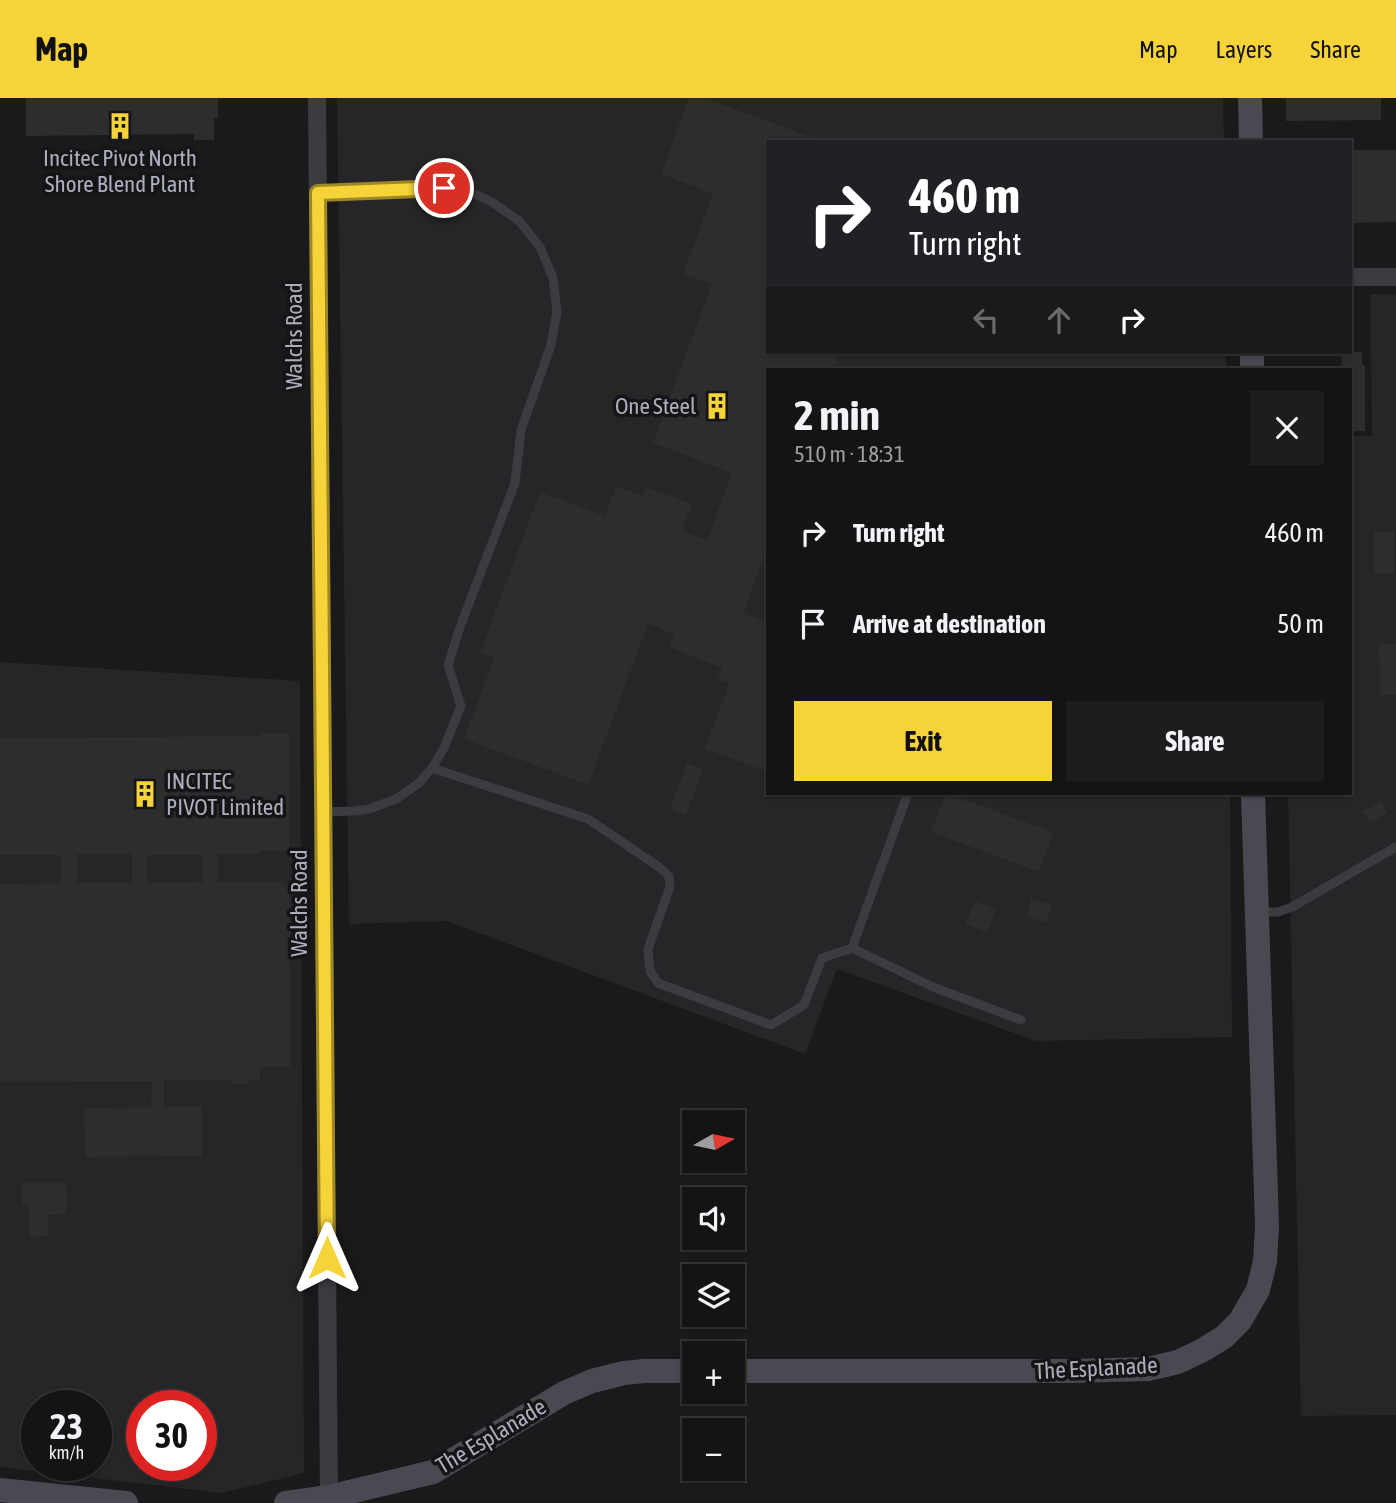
<!DOCTYPE html>
<html lang="en">
<head>
<meta charset="utf-8">
<style>
	body { margin:0; font-family:"Asap Condensed",sans-serif; background:#1d1d1e; color:#f1f3f6; height:100vh; display:flex; flex-direction:column; font-size:26px; white-space:nowrap }
	* { box-sizing:border-box; margin:0 }
	p { font-size:23px; color:#9d9ea0 }
	.icon { flex:none; width:38px; height:38px; fill:none; stroke:currentColor; stroke-width:2; stroke-linecap:round; stroke-linejoin:round }
	.map { position:relative; flex:1; overflow:hidden }
	.side { position:absolute; left:766px; top:270px; width:586px; height:427px; display:flex; flex-direction:column; background:#141415; border-radius:0px; box-shadow:0 2px 5px #0004,0 0 0 2px #333334 }
	.side>* { flex:none }
	.banner { position:absolute; left:766px; top:42px; width:586px; height:214px; border-radius:0px; box-shadow:0 2px 5px #0004,0 0 0 2px #333334; background:#202124; color:#fff; overflow:hidden }
	.needle { width:46px; rotate:81deg }
	.fabs { position:absolute; left:682px; top:1012px; display:grid; gap:14px }
	.fabs a { display:grid; place-items:center; width:63px; height:63px; border-radius:0px; background:#141415; box-shadow:0 2px 5px #0004,0 0 0 2px #333334; font-size:35px }
	.speed { position:absolute; left:21px; top:1292px; display:flex; gap:14px; font-size:35px; font-weight:700; text-align:center }
	.speed>* { display:grid; place-content:center; width:91px; height:91px; border-radius:50%; background:#141415; box-shadow:0 2px 5px #0004,0 0 0 2px #333334; line-height:1 }
	.speed small { font-size:18px; font-weight:400 }
	.speed .limit { border:10px solid #d22; background:#fff; color:#111 }
	.pin { position:absolute; display:grid; place-items:center; width:60px; height:60px; color:#fff; margin:-30px; border:4px solid #fff; border-radius:50%; box-shadow:0 2px 7px #0007 }
	.me { position:absolute; width:77px; margin:-38px; rotate:0deg; stroke-linejoin:round; filter:drop-shadow(0 0 5px #0008) }
	.turn { display:flex; align-items:center; gap:24px; height:147px; padding:0 28px; font-size:32px }
	.turn .icon { width:91px; height:91px; stroke-width:2.5 }
	.turn b { display:block; font-size:49px; line-height:60px }
	.lanes { display:flex; align-items:center; height:66px; padding:0 28px; background:#0003; justify-content:center; gap:35px; direction:ltr }
	.lanes .off { opacity:.35 }
	.round { display:grid; place-items:center; flex:none; width:74px; height:74px; border-radius:0px; background:#1d1d1e }
	.overview { display:flex; align-items:center; justify-content:space-between; height:119px; padding:0 28px }
	h1 { font-size:42px; font-weight:700; line-height:52px }
	.primary-button { display:flex; gap:14px; margin-top:auto; padding:14px 28px }
	.primary-button a { flex:1; height:80px; border-radius:0px; background:#f5d339; color:#111; font-size:28px; font-weight:700; line-height:80px; text-align:center }
	.primary-button a+a { background:#1d1d1e; color:#f1f3f6 }
	ul { padding:0; list-style:none }
	li { display:flex; align-items:center; gap:21px; height:91px; padding:0 28px }
	li div { flex:1 }
	li b { display:block; font-size:26px }
	li em { font-style:normal }
	header { display:flex; align-items:center; gap:42px; box-sizing:border-box; height:98px; padding:0 35px; background:#f5d339; color:#111 }
	header strong { font-size:33px }
	nav { display:flex; gap:38px; margin-inline-start:auto; font-size:24px }
	.map>svg:first-child { display:block }
</style>
</head>
<body>
<header>
<strong>Map</strong>
<nav><a>Map</a><a>Layers</a><a>Share</a></nav>
</header>
<div class="map">
<svg width="1396" height="1405" viewBox="0 0 1396 1405">
	<rect width="100%" height="100%" fill="#1a1a1c"/>
	<g fill="#262629" fill-rule="evenodd">
		<path d="M337,0H1223L1224,44H768V254H1226V271H768V695H1230L1232,939L1036,943L837,871L805,956L447,823L349,826Z"/>
		<path d="M1370,196H1396V1317L1301,1318L1288,695H1351V338H1372Z"/>
		<path d="M0,564L300,583L304,1375L222,1395L0,1369ZM37,1307H96V1367H37ZM142,1307H201V1367H142Z"/>
	</g>
	<g fill="#2d2d30" fill-rule="evenodd">
		<path d="M26,0H218V20H214V42H194V36L26,38Z"/>
		<path d="M689,0H705L819,42V44H768V254H840L833,271H768V447L743,515L768,525V674L705,651L729,586L718,582L722,570L669,549L674,536L648,526L588,687L464,641L494,560L480,555L540,394L605,418L616,388L643,398L646,389L692,406L682,433L707,442L732,375L653,345L712,186L683,176L713,96L661,76Z"/>
		<path d="M1286,0H1381V22L1286,23Z"/>
		<path d="M1351,52H1396V124L1351,125Z"/>
		<path d="M1341,254H1362V267H1365V333H1351V271H1342Z"/>
		<rect x="1374" y="434" width="20" height="41"/>
		<path d="M1379,546H1396V597H1380Z"/>
		<path d="M260,635H289V753H259V756H218V784H282V786H290V969H260V982H248L247,986H232V982H164V1009L202,1008V1058L85,1059L84,1010L151,1009L152,983L0,984V786L61,785V757H0V640L260,638ZM77,756H132V785H77ZM147,757H202L203,784L146,785Z"/>
		<path d="M687,665L703,672L686,717L670,711Z"/>
		<path d="M946,695L1053,734L1039,774L931,734Z"/>
		<path d="M1381,703L1388,715L1370,725L1363,713Z"/>
		<path d="M1032,800L1052,807L1046,825L1026,818Z"/>
		<path d="M975,803L996,811L987,835L965,826Z"/>
		<path d="M22,1084H66L67,1116L48,1117V1138L29,1139V1106H22Z"/>
	</g>
	<g fill="none" stroke-linecap="round" stroke-linejoin="round">
		<g stroke="#3b3b41" stroke-width="9">
			<path d="M318,95L444,90L477,97L492,104L519,123L540,149L553,180L557,214L551,247L521,332L515,385L460,529L448,567L461,608L444,650L432,670L419,685L396,701L369,711L355,713L323,714"/>
			<path d="M432,670L588,721L659,769L669,778L670,789L648,851L650,873L658,885L771,927L804,907L822,860L852,850L933,889L1021,922"/>
			<path d="M1257,814H1278L1292,809L1396,749"/>
			<path d="M852,850L908,695"/>
		</g>
		<g stroke="#3b3b41" stroke-width="18">
			<path d="M317,0L329,1399"/>
			<path d="M1351,179H1396"/>
		</g>
		<g stroke="#494951" stroke-width="24">
			<path d="M1250,0L1251,44"/>
			<path d="M1252,254V271"/>
			<path d="M733,1273H1072L1148,1271L1178,1264L1203,1252L1224,1239L1240,1223L1258,1192L1265,1163L1267,1128L1253,695"/>
			<path d="M0,1392L126,1405"/>
			<path d="M286,1405L329,1399L433,1374L564,1295L592,1283L624,1275L644,1273H695"/>
		</g>
	</g>
	<g fill="none" stroke-linecap="round" stroke-linejoin="round">
		<defs>
			<path id="route" d="M327,1160L318,95L444,90"/>
		</defs>
		<use href="#route" stroke="#9f8925" stroke-width="18"/>
		<use href="#route" stroke="#f5d339" stroke-width="12"/>
	</g>
	<defs>
		<symbol id="building-bare" viewBox="-9 -9 18 18"><path d="M-4-6H4V6H1V3H-1V6H-4ZM-2.5-4.3h1.7v1.8h-1.7ZM.8-4.3h1.7v1.8H.8ZM-2.5-1h1.7V.8h-1.7ZM.8-1h1.7V.8H.8Z" fill="#f5d339" stroke="#151517" stroke-width="2.5" paint-order="stroke"/></symbol>
	</defs>
	<g fill-rule="evenodd">
		<use href="#building-bare" x="101" y="9" width="38" height="38"/>
		<use href="#building-bare" x="698" y="289" width="38" height="38"/>
		<use href="#building-bare" x="126" y="677" width="38" height="38"/>
	</g>
	<g text-anchor="middle" dominant-baseline="central" stroke-width="7" stroke-linejoin="round" paint-order="stroke">
		<g font-size="23" fill="#acaebc" stroke="#151517">
			<text x="120" y="60">Incitec Pivot North<tspan x="120" dy="26">Shore Blend Plant</tspan></text>
			<text x="696" y="308" text-anchor="end">One Steel</text>
			<text x="166" y="683" text-anchor="start">INCITEC<tspan x="166" dy="26">PIVOT Limited</tspan></text>
		</g>
		<g font-size="23" fill="#acaebc" stroke="#151517">
			<text transform="translate(294 238) rotate(-90)">Walchs Road</text>
			<text transform="translate(299 805) rotate(-90)">Walchs Road</text>
			<text transform="translate(1096 1270) rotate(-3)">The Esplanade</text>
			<text transform="translate(491 1338) rotate(-31)">The Esplanade</text>
		</g>
	</g>
</svg>
<div class="fabs">
<a><svg class="needle" viewBox="-14 -14 28 28"><path d="M0-13l5 13h-10z" fill="#e53935"/><path d="M0 13l5-13h-10z" fill="#9d9ea0"/></svg></a>
<a><svg class="icon" aria-label="sound" viewBox="0 0 24 24"><path d="M4 9h4l5-4v14l-5-4H4zM17 9q2 3 0 6"/></svg></a>
<a><svg class="icon" aria-label="layers" viewBox="0 0 24 24"><path d="M12 4l9 5-9 5-9-5zM3 14l9 5 9-5"/></svg></a>
<a>+</a>
<a>−</a>
</div>
<div class="speed"><div>23<small>km/h</small></div><div class="limit">30</div></div>
<div class="pin" style="left:444px;top:90px;background:#d93025"><svg class="icon" aria-label="arrive" viewBox="0 0 24 24"><path d="M6 21V4h12l-3 4 3 4H6"/></svg></div>
<svg class="me" style="left:327px;top:1160px" viewBox="-20 -20 40 40"><path d="M0-17L14 15 0 8-14 15z" fill="#f5d339" stroke="#fff" stroke-width="4"/></svg>
<div class="banner">
<div class="turn"><svg class="icon" aria-label="right" viewBox="0 0 24 24"><path d="M7 20v-9h11M14 6l5 5-5 5"/></svg><div><b>460 m</b>Turn right</div></div>
<div class="lanes"><svg class="icon off" aria-label="left" viewBox="0 0 24 24"><path d="M17 20v-9H6M10 6l-5 5 5 5"/></svg><svg class="icon off" aria-label="ahead" viewBox="0 0 24 24"><path d="M12 20V5M6 11l6-6 6 6"/></svg><svg class="icon" aria-label="right" viewBox="0 0 24 24"><path d="M7 20v-9h11M14 6l5 5-5 5"/></svg></div>
</div>
<section class="side">
<div class="overview"><div><h1>2 min</h1><p>510 m · 18:31</p></div><a class="round"><svg class="icon" aria-label="close" viewBox="0 0 24 24"><path d="M6 6l12 12M18 6L6 18"/></svg></a></div>
<ul>
<li><svg class="icon" aria-label="right" viewBox="0 0 24 24"><path d="M7 20v-9h11M14 6l5 5-5 5"/></svg><div><b>Turn right</b></div><em>460 m</em></li>
<li><svg class="icon" aria-label="arrive" viewBox="0 0 24 24"><path d="M6 21V4h12l-3 4 3 4H6"/></svg><div><b>Arrive at destination</b></div><em>50 m</em></li>
</ul>
<div class="primary-button"><a>Exit</a><a>Share</a></div>
</section>
</div>
</body>
</html>
